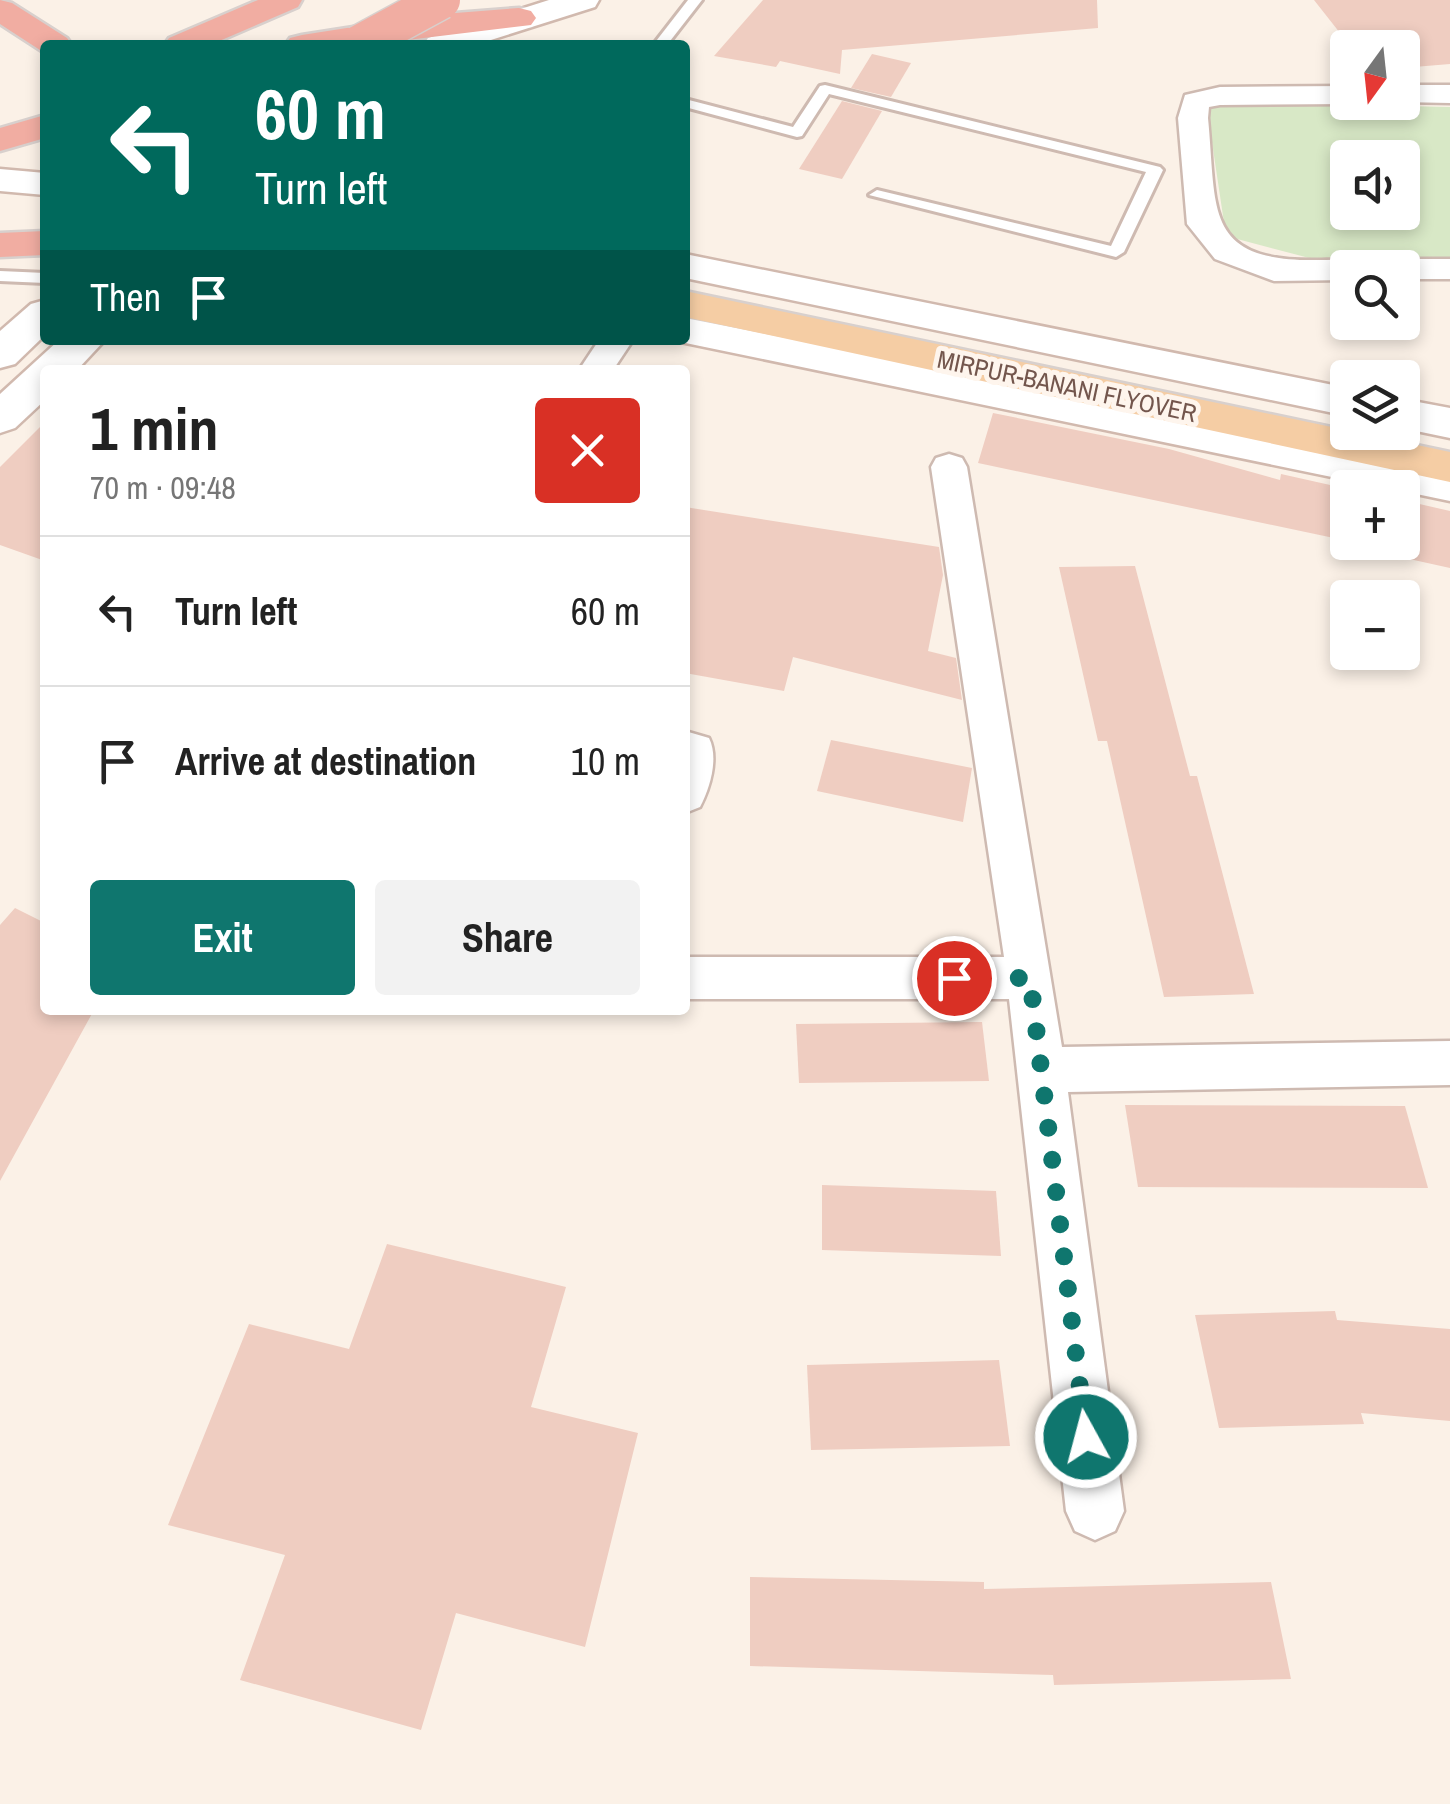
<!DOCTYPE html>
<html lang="en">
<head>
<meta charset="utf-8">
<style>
	body { margin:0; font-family:"Archivo Narrow",sans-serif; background:#f2f2f2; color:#222; height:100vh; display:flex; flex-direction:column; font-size:38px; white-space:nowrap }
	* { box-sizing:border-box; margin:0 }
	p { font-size:32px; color:#767676 }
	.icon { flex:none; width:55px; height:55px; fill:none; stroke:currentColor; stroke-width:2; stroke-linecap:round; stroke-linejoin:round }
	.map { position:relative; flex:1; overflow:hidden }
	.details { position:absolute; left:40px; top:365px; width:650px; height:650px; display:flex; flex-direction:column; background:#fff; border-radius:10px; box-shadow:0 5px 15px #0003 }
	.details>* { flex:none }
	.guide { position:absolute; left:40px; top:40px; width:650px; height:305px; border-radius:10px; box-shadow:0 5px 15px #0003; background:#00695c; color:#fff; overflow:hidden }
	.needle { width:65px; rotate:195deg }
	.controls { position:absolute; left:1330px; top:30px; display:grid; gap:20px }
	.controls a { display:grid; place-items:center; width:90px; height:90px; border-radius:10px; background:#fff; box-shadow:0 5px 15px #0003; font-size:50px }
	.pin { position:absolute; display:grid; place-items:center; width:85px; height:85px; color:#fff; margin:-42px; border:5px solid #fff; border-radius:50%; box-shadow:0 2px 10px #0007 }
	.me { position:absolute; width:110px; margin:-55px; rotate:353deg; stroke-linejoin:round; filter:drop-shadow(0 0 8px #0008) }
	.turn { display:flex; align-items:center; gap:35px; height:210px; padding:0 50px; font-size:45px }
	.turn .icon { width:130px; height:130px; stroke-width:2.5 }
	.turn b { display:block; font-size:70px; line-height:85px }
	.then { display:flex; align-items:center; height:95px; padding:0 50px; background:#0003; gap:20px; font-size:38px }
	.round { display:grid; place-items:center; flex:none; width:105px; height:105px; border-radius:10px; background:#f2f2f2 }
	.headline { display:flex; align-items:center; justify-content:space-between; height:170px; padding:0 50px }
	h1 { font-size:60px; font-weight:700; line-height:75px }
	.button { display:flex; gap:20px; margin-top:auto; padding:20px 50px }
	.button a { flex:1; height:115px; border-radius:10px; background:#0f766e; color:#fff; font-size:40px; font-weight:700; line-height:115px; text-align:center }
	.button a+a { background:#f2f2f2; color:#222 }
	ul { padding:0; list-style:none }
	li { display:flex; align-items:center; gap:30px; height:150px; padding:0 50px; border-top:2px solid #e0e0e0 }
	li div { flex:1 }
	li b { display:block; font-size:38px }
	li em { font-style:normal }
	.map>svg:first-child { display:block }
</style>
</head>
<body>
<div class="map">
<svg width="1450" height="1804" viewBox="0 0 1450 1804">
	<rect width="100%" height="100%" fill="#fbf1e7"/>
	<path fill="#d8e8c6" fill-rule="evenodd" d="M1206,102L1450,107V273L1402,268H1347L1226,236ZM1348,158H1402V212H1348Z"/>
	<g fill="#efcdc1">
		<path d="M763,0H1097L1098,28L842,50L840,74L780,61L776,67L714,56Z"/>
		<path d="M1314,0H1450V64L1402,68V48L1351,47Z"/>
		<path d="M872,54L911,63L891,97L851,88Z"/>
		<path d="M842,101L882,111L842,179L799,169Z"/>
		<path d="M993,413L1169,449L1280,480L1281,474L1348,489V541L978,463Z"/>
		<path d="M45,422V561L0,545V467Z"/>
		<path d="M1402,500L1450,511V568L1373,551L1374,546L1355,542H1402Z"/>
		<path d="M685,507L939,547L943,575L928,651L956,658L962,700L793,657L784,691L685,673Z"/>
		<path d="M1135,566L1190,776H1197L1254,994L1164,997L1107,741H1098L1059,567Z"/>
		<path d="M831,740L972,768L963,822L817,791Z"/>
		<path d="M15,908L45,923V1010H94L0,1181V925Z"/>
		<path d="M982,1022L989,1081L799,1083L796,1024Z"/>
		<path d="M1125,1105L1405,1106L1428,1188L1138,1187Z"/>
		<path d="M822,1185L996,1191L1001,1256L822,1250Z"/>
		<path d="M387,1244L566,1287L531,1407L638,1433L585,1647L456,1613L421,1730L240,1680L285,1555L168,1525L249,1324L349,1349Z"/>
		<path d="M1335,1311L1337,1320L1450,1329V1421L1361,1413L1364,1424L1219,1428L1195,1315Z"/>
		<path d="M999,1360L1010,1446L811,1450L807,1365Z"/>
		<path d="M750,1577L984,1582V1589L1271,1582L1291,1679L1054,1685L1053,1675L750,1666Z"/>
	</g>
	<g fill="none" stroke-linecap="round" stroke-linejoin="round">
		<defs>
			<g id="lane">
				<path d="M688,0H702L667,45H653Z"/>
				<path d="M825,85L1160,167L1163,170L1124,252L1116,257L869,195L877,190L1111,246L1146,172L829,94L802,136L797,137L685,107V99L793,127L820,86Z"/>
				<path d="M0,271L45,273V283L0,281Z"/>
			</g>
			<g id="street">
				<path d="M1402,85H1450V103L1402,102Z"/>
				<path d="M1348,86V102H1352L1348,104L1220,105L1209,107L1208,118C1217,210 1203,262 1318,260C1334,260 1351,257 1362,268H1348V280L1274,281L1215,259L1187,224L1178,118L1185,95L1220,87Z"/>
				<path d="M1402,259H1450V279H1402V268H1387L1391,262Z"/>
				<path d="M599,340H633L613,370H579Z"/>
				<path d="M949,454L962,458L967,467L1062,1047L1450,1041V1085L1068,1092L1124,1511L1115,1531L1095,1540L1075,1531L1066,1511L1009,999H685V957H1004L931,467L936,458Z"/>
				<path d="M685,731L709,738C719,758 710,788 700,807L685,813Z"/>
			</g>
			<g id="secondary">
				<path d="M549,0H599L595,7L475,45H423L428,38Z"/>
				<path d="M0,169L45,173V195L0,191Z"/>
				<path d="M685,254L1348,388V416L685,278Z"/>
				<path d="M45,300V335L15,364L0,368V331L31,304Z"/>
				<path d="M685,318L1450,469V501L1402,491V488H1385L671,340H685Z"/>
				<path d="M59,340H105L77,370H45V400L15,428L0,433V394Z"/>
				<path d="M1402,399L1450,408V438L1402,428Z"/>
			</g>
			<path id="primary" d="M685,291L1450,452V482L685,317Z"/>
			<g id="highway">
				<path d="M0,0L12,3L67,38L72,45H45L43,52L0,24Z"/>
				<path d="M258,0H302L298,7L210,45H164L169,38Z"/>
				<path d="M519,8L531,11L536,18L531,25L366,45H285L290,38L302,35L430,15Z"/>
				<path d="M45,115V138L0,151V128Z"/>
				<path d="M45,231V255L0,257V233Z"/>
			</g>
		</defs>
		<use href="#lane" stroke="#cebab1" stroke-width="6"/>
		<use href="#street" stroke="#cebab1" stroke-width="5"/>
		<use href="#secondary" stroke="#d1b9ae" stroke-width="5"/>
		<use href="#primary" stroke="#d8d0cd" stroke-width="5"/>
		<use href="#highway" stroke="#d8d0cd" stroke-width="5"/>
		<use href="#lane" fill="#fff" fill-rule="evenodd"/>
		<use href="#street" fill="#fff" fill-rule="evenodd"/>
		<use href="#secondary" fill="#fff" fill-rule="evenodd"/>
		<use href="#primary" fill="#f5cda4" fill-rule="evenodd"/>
		<use href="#highway" fill="#f1ada2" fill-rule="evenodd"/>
		<defs>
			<path id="highway-bridge" d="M358,45L441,0"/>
		</defs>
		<use href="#highway-bridge" stroke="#d8d0cd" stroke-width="41" stroke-linecap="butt"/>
		<use href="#highway-bridge" stroke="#f1ada2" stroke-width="38"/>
	</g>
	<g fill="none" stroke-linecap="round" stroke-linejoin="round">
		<path stroke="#0f766e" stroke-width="18" stroke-dasharray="0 32.4" d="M954,978H1030L1086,1437"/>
	</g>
	<g text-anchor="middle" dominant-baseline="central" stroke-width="10" stroke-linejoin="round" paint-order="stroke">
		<g font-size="25" fill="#73564d" stroke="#fef5ed">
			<text transform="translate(1067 386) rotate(12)">MIRPUR-BANANI FLYOVER</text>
		</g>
	</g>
</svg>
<div class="controls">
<a><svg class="needle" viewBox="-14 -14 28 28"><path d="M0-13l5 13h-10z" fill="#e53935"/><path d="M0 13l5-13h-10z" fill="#767676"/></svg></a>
<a><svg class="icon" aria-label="sound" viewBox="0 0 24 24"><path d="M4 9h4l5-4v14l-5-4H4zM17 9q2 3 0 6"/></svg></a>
<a><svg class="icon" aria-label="search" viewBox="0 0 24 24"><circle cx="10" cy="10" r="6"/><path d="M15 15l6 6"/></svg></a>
<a><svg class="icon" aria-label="layers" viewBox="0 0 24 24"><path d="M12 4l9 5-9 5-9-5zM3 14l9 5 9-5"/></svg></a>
<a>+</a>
<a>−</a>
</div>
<div class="pin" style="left:954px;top:978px;background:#d93025"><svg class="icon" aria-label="arrive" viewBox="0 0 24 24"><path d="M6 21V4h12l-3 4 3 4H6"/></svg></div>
<svg class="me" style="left:1086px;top:1437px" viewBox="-20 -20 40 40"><circle r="17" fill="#0f766e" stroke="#fff" stroke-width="3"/><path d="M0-11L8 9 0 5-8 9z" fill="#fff"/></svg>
<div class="guide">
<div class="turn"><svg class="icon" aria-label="left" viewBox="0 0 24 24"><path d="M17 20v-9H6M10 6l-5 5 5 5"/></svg><div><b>60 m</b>Turn left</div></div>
<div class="then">Then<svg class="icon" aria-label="arrive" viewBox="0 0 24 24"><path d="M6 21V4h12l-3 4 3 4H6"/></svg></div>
</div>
<section class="details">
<div class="headline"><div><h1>1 min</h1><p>70 m · 09:48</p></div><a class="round" style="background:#d93025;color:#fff"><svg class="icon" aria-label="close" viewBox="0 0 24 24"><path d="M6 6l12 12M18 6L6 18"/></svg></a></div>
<ul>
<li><svg class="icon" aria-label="left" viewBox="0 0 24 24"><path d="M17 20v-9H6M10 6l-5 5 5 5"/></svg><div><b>Turn left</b></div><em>60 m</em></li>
<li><svg class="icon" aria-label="arrive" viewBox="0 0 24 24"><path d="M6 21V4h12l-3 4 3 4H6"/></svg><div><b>Arrive at destination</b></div><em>10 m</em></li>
</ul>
<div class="button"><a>Exit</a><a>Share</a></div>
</section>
</div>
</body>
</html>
